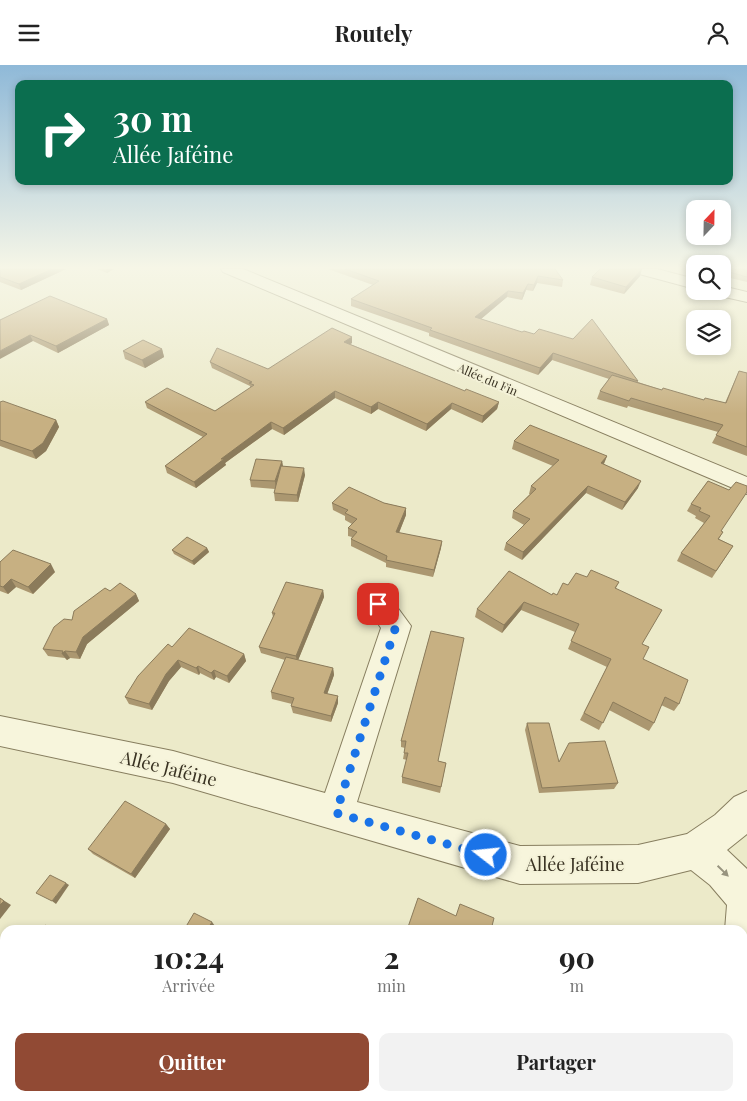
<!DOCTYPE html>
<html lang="fr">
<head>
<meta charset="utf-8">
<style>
	body { margin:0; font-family:"Playfair Display",serif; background:#f2f2f2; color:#222; height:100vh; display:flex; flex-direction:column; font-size:19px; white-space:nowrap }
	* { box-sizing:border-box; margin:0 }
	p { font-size:16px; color:#767676 }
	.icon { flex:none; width:28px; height:28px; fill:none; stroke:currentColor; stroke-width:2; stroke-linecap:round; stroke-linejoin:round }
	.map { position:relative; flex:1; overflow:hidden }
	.side { position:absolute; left:0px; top:860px; width:748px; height:176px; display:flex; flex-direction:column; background:#fff; border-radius:15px 15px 0 0; box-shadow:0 2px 8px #0003 }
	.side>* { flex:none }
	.top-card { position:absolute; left:15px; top:15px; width:718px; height:105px; border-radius:10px; box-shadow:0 2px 8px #0003; background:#0b6e4f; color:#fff; overflow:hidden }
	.needle { width:32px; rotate:22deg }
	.tools { position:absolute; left:686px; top:135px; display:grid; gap:10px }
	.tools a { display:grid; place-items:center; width:45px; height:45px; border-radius:10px; background:#fff; box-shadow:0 2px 8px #0003; font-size:25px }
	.pin { position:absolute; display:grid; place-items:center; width:42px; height:42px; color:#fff; margin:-21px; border-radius:10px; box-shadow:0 2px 8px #0006 }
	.me { position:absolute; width:55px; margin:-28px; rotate:286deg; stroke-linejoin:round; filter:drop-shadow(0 0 4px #0008) }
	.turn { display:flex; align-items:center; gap:18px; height:105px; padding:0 15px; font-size:22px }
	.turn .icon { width:65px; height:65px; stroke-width:2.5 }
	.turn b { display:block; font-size:35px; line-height:42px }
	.eta { display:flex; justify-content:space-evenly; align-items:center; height:85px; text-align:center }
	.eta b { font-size:30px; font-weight:700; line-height:35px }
	.primary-button { display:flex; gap:10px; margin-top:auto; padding:10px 15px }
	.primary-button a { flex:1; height:58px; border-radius:10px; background:#914a34; color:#fff; font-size:20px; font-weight:700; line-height:58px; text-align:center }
	.primary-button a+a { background:#f2f2f2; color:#222 }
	header { display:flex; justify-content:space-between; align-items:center; height:65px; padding:0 15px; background:#fff; font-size:22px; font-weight:700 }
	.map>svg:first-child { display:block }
</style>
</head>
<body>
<header><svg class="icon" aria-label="menu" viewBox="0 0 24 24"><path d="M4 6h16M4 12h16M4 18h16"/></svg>Routely<svg class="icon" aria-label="person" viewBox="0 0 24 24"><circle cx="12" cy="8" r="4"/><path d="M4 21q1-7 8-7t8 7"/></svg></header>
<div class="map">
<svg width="747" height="1036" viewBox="0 0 747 1036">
	<rect width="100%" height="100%" fill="#eceac9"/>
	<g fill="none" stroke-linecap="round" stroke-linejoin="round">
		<defs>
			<g id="minor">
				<path d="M221,204H243L747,412V429L223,207Z"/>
				<path d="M630,204H657L695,214V224L632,207Z"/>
				<path d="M722,221L747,227V237L716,230L714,226H722Z"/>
				<path d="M379,528L389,531L411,561L357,737L520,781L638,780L687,769L715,750L734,732L747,726V769L727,785L747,804V946L742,948V865H725L727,840L710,820L691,805L638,818L520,819L173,718L0,681V651L173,686L325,728L381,563L365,539L369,531Z"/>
				<path d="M742,1010L747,1011V1036H715L716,1031H742Z"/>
			</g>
		</defs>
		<use href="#minor" stroke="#877e5f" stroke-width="2"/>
		<use href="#minor" fill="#f7f5dc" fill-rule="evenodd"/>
	</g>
	<g fill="#ab9770">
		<path d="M0,204H66L21,225L0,217Z"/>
		<path d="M97,204H114L107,208Z"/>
		<path d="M328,204H555L563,215L562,222L537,218L533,226L526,225L522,235L507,232L481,254L638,316V317L662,325L704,335L725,338L739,306L747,308V391L712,378L718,367L628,341L627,343L597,334L600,326L609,314L552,295L538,310L429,271V268L351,241V234L373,220Z"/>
		<path d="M722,204H747V217L722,211Z"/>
		<path d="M640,211L624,229L590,220L592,212Z"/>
		<path d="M107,254L109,260L58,288L33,276L0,255Z"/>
		<path d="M352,272V278L350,279L465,326L499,337L497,344L482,358L451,344L426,366L378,344L371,349L335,333L284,370L272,364L225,398L226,400L196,423L167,408L165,401L203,372L147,343L145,337L215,346L250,323V321L212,303L210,297L268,304Z"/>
		<path d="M162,284L164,292L145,303L125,294L123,286Z"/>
		<path d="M0,337L56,355L59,362L46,386L36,394L0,381Z"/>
		<path d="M514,376L607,391L604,399L638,423L622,445L586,428L522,495L504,485L506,478L524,460L512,453L513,446L530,429H529L531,421L553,401L512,384Z"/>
		<path d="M282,396L283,401L305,410L298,437L275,436L274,428L275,424L251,422L250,415Z"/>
		<path d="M708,416L721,467H723L719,474L733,481L712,513L677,496L681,488L704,458L695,453L696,451L687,446L691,439Z"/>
		<path d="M332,438H384L406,443V450L399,468L442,476L441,483L433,512L386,502V498L351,481V474L352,472L348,471V463L352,459L345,455V451L333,445Z"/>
		<path d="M207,483L209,487L194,500L174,489L172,485Z"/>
		<path d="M0,497L55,507L33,529L16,522L8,529L0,526Z"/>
		<path d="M587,512L619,517L616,523L642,579L643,594L679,639L674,646L661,640L654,658L649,666L609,645L599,665L580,655L607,602L568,584L575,567L521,545L502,568L475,552L477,544L557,530L568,520Z"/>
		<path d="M323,525L324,532L298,595L333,603L334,610L327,629L338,631V638L331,657L293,648L291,641L292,639L272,634L271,627L285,595L261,588L259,582L273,552L272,548Z"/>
		<path d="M110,526L136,529L139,536L87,579L80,594L70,593L67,595L65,593L48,591L43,584L72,555Z"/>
		<path d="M431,566L438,696L446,698L440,728L402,718V712L407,695L403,694L405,683L401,682V676Z"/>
		<path d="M172,582L244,589L246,596L229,618L216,612L214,615L200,608L199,610L181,602L169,616L152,645L129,639L125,632Z"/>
		<path d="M527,658L559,697L618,718L614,724L539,728L525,665Z"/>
		<path d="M166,759L170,764L135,813L93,789L88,784Z"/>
	</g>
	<g fill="#8b7b5b">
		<path d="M52,204H66L21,225L19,219Z"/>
		<path d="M106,204H114L107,208Z"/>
		<path d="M642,204L640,211L624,229L626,222Z"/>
		<path d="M538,211L537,218L533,226L534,220Z"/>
		<path d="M528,219L526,225L522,235L523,228Z"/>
		<path d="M508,226L507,232L475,259V252Z"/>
		<path d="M107,254L109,260L58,288L56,281Z"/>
		<path d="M30,270L33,276L0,294V286Z"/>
		<path d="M352,272V278L344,283V277Z"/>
		<path d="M162,284L164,292L145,303L142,295Z"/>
		<path d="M553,288L552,295L538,310L540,303Z"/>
		<path d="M335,326V333L284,370L283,363Z"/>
		<path d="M378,337V344L371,349V342Z"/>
		<path d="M499,337L497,344L482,358L483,351Z"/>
		<path d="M452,338L451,344L426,366L427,359Z"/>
		<path d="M56,355L59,362L46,386L36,394L32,386Z"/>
		<path d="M271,357L272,364L225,398L226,400L196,423L194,417L221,394Z"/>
		<path d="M607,391L604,398L598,405L601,398Z"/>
		<path d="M282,396L283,403L276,424L275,416Z"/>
		<path d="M304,403L305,410L298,437L297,430Z"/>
		<path d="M641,416L638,423L622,445L625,437Z"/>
		<path d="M588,421L586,428L522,495L523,487Z"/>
		<path d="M406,443V450L396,475V467Z"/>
		<path d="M442,476L441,483L433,512L434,505Z"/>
		<path d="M207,483L209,487L194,500L192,496Z"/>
		<path d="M51,499L55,507L33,529L28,522Z"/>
		<path d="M11,514L16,522L8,529L3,522Z"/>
		<path d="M323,525L324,532L297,598L296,591Z"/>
		<path d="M136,529L139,536L87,579L80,594L76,587L83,572Z"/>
		<path d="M524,537L521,545L502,568L504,560Z"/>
		<path d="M65,586L70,593L67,595L62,589Z"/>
		<path d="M244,589L246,596L229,618L227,611Z"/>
		<path d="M178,595L181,602L169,616L152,645L149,639L166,609Z"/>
		<path d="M198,601L200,608L199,610L196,603Z"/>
		<path d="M333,603L334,610L325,635L324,628Z"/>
		<path d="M214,605L216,612L214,615L211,608Z"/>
		<path d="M338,631V638L331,657V651Z"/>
		<path d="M166,759L170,764L135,813L131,809Z"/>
		<path d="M66,818L69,820L56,839L52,836Z"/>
		<path d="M0,833L11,840L0,854Z"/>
		<path d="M212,857L215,861L213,865H207Z"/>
	</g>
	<g fill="#c7b082" stroke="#8b7b5b">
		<path d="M0,204H52L19,219L0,212Z"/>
		<path d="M345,204H555L563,215L538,211L534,220L528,219L523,228L508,226L475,252L522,267L524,266L534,269L539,264L573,274L592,254L638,316L553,288L540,303L430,265L432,263L351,234L379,216Z"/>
		<path d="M600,204H642L626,222L592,212Z"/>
		<path d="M722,204H747V212L722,205Z"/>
		<path d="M50,231L107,254L56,281L30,270L0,286V255Z"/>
		<path d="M332,263L352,272L344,277L465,326L466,324L499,337L483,351L452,338L427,359L378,337L371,342L335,326L283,363L271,357L221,394H224L194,417L165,401L207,369L145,337L167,323L215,346L254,320L249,318L252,317L210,297L217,283L268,304Z"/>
		<path d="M143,275L162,284L142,295L123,286Z"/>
		<path d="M739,306L747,308V382L716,370L723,360L631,333L629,336L600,326L612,310L662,325L663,323L704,335L705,333L726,338Z"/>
		<path d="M3,336L56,355L43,378L32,386L0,375V337Z"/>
		<path d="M530,360L607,391L601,398L641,416L625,437L588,421L523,487L506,478L530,454L513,446L536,424L531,421L559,395L514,376Z"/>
		<path d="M256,394L282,396L275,416L250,415Z"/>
		<path d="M281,401L304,403L297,430L274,428Z"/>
		<path d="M708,416L729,425L736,417L747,421V427L721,466L723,467L718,474L733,481L716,506L681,488L710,451L699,446L701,443L691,439Z"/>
		<path d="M349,422L384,438L406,443L396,467L442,476L434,505L386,495L387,491L351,474L357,467L348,463L357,454L345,448L348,445L332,438Z"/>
		<path d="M187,472L207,483L192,496L172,485Z"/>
		<path d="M13,485L51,499L28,522L11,514L3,522L0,521V497Z"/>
		<path d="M591,505L619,517L615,523L662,545L642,579L649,582L643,594L688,615L679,639L665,632L654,658L613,637L603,658L584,648L611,594L571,576L579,559L524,537L504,560L477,544L509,506L552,530L553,528L557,530L563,518L568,520L576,508L587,512Z"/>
		<path d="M286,517L323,525L296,591L259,582L275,548H272Z"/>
		<path d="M120,518L136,529L83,572L76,587L65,586L62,589L63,586L43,584L54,562L64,554L72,555L74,546L105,523L110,526Z"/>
		<path d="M189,563L244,589L227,611L214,605L211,608L198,601L196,603L178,595L166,609L149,639L125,632L138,611L168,579L172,582Z"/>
		<path d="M431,566L464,573L438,696L446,698L441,722L402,712L408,688H404L406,676H401Z"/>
		<path d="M286,592L333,603L324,628L338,631L331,651L291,641L294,633L271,627Z"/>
		<path d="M527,658H549L559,697L569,678L605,676L618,718L542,723Z"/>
		<path d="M125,736L166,759L131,809L88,784Z"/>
		<path d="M50,810L66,818L52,836L36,828Z"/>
		<path d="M0,833L4,836L0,840Z"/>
		<path d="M418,833L456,851L460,839L494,853L491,865H407Z"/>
		<path d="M194,848L212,857L207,865H184Z"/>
		<path d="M45,860L53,865H41Z"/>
		<path d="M319,1031L327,1036H317Z"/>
		<path d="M339,1031H382L381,1036H337Z"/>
		<path d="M426,1031H463L472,1036H425Z"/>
	</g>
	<defs><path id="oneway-solid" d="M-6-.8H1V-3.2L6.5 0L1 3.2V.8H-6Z" transform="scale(1.25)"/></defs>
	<use fill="#98947f" href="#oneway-solid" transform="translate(723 806) rotate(44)"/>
	<linearGradient id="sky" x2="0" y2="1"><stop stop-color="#8fb9d8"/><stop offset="0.58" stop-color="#f6f6e7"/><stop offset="1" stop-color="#f6f6e7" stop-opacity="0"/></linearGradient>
	<rect width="747" height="349" fill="url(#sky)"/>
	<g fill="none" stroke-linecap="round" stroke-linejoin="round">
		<path stroke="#1a73e8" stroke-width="9" stroke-dasharray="0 16.2" d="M378,539L396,561L336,748L486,790"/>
	</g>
	<g text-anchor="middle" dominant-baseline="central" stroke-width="4" stroke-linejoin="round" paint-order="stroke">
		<g font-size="12" fill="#393222" stroke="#f4f2d8">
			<text transform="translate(488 314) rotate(23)">Allée du Fin</text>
		</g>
		<g font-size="18" fill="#393222" stroke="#f4f2d8">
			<text transform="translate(169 703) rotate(14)">Allée Jaféine</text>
			<text x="575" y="799">Allée Jaféine</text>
		</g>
	</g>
</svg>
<div class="tools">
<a><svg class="needle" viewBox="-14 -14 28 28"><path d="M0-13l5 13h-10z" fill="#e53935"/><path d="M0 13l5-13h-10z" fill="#767676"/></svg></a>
<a><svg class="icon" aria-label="search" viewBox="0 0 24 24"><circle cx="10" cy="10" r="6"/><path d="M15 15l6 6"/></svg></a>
<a><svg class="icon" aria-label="layers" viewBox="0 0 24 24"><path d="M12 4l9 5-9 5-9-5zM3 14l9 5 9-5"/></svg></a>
</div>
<div class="pin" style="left:378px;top:539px;background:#d93025"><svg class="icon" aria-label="arrive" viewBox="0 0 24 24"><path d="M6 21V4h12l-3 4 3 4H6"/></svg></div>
<svg class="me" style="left:486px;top:790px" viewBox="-20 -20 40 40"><circle r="17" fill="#1a73e8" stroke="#fff" stroke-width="3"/><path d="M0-11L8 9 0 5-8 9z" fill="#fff"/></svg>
<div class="top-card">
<div class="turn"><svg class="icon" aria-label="right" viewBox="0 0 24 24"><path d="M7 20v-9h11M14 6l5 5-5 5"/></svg><div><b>30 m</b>Allée Jaféine</div></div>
</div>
<section class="side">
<div class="eta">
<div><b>10:24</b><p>Arrivée</p></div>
<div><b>2</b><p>min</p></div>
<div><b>90</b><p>m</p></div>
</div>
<div class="primary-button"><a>Quitter</a><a>Partager</a></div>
</section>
</div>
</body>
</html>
